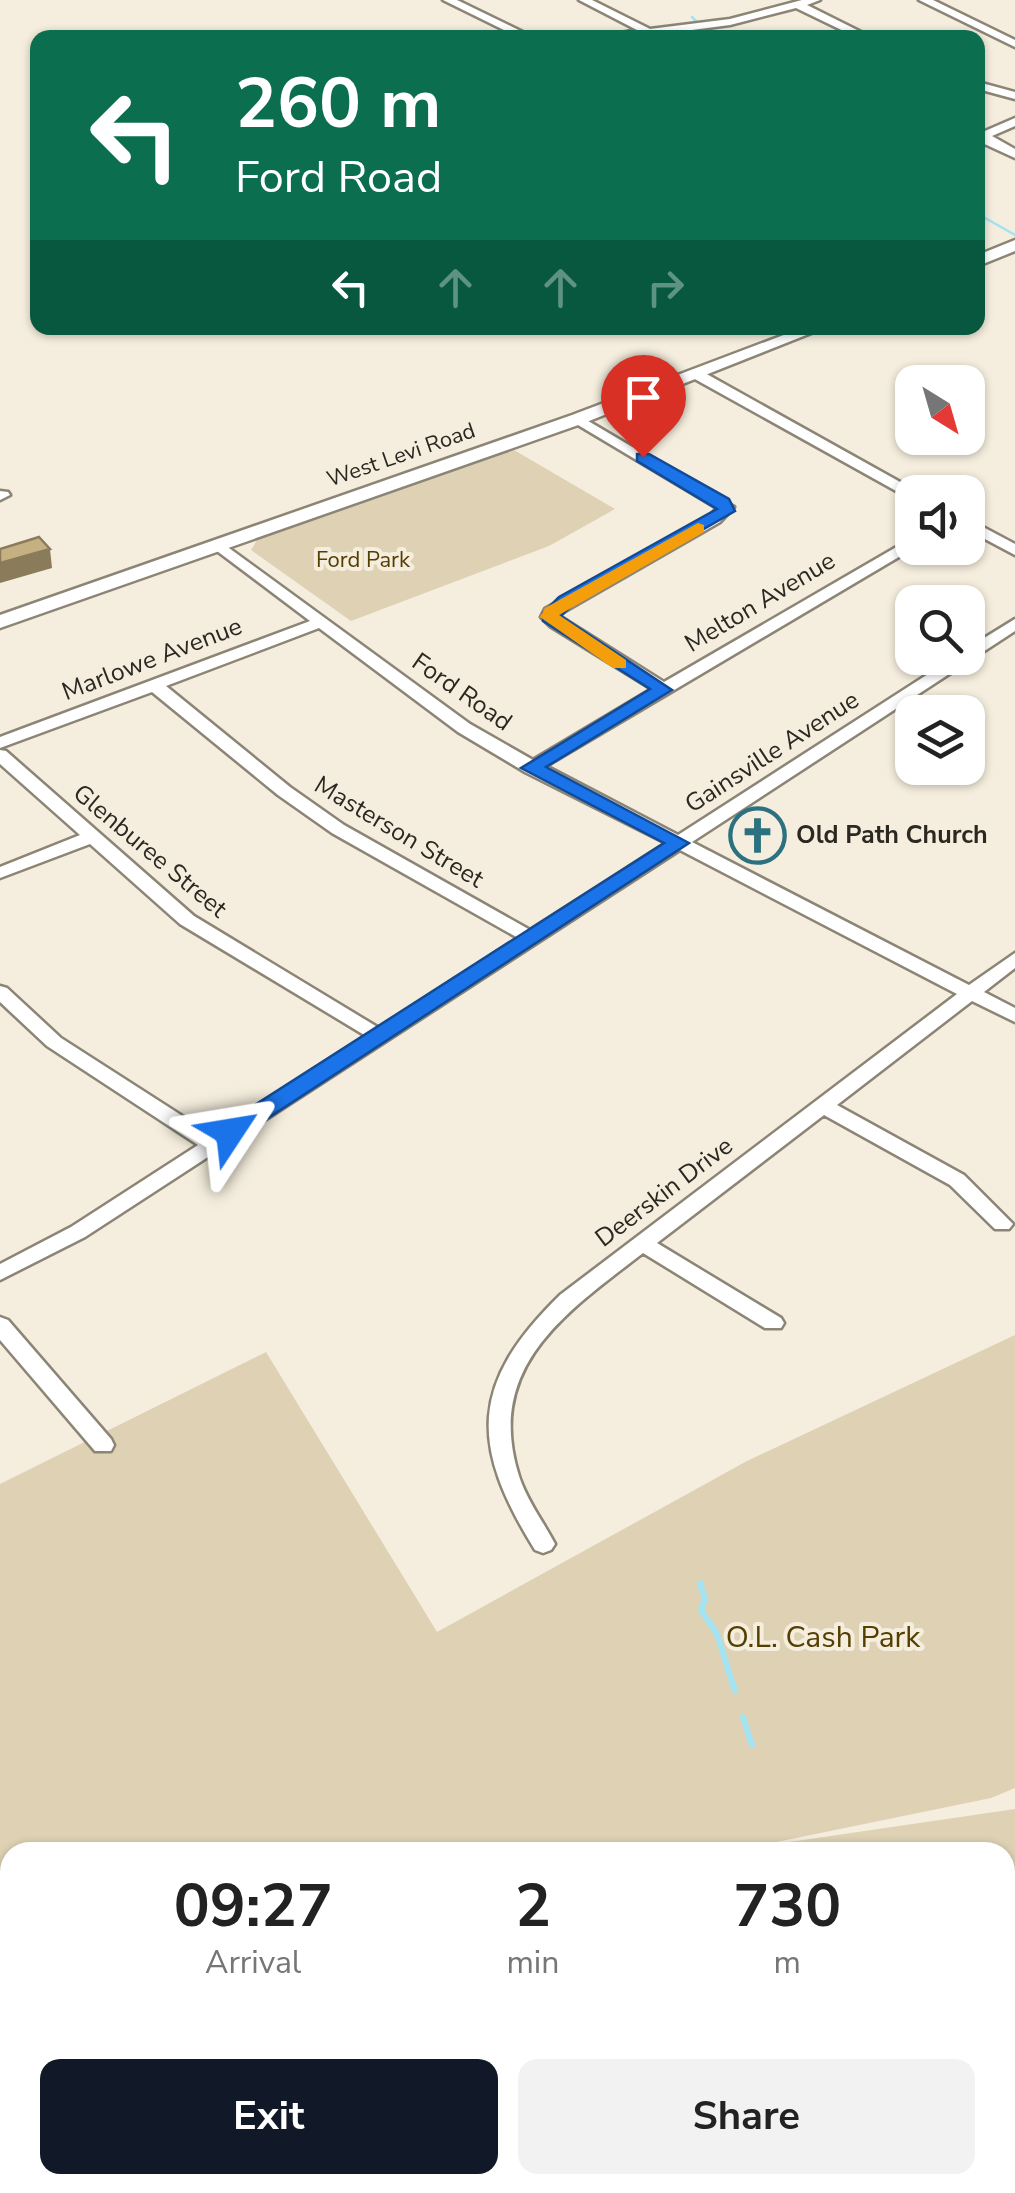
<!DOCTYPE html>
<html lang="en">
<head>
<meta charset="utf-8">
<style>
	body { margin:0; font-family:"Nunito Sans",sans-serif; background:#f2f2f2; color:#222; height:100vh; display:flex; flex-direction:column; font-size:38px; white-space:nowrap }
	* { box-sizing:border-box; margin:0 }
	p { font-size:32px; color:#767676 }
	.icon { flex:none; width:55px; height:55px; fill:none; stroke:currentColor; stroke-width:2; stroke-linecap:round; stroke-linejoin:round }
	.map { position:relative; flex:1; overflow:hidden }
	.drawer { position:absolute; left:0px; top:1842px; width:1015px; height:352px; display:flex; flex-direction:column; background:#fff; border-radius:30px 30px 0 0; box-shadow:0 2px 8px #0004 }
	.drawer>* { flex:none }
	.hud { position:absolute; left:30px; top:30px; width:955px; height:305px; border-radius:20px; box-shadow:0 2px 8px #0004; background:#0b6e4f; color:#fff; overflow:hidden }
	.needle { width:65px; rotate:143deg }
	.controls { position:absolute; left:895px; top:365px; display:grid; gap:20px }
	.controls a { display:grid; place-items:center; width:90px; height:90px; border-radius:20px; background:#fff; box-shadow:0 2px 8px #0004; font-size:50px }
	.pin { position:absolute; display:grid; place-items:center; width:85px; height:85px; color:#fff; margin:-102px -42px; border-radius:50% 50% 50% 0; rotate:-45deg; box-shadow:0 0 10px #0007 }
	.pin .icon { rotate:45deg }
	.me { position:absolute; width:110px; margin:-55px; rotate:57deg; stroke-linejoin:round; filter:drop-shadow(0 0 8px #0008) }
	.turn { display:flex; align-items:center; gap:35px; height:210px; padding:0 40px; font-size:45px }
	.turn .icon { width:130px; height:130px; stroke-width:2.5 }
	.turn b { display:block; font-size:70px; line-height:85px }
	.lanes { display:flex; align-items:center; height:95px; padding:0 40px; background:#0003; justify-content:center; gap:50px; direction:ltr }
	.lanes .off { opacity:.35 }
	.eta { display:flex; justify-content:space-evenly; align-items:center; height:170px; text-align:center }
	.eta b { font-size:60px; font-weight:700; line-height:70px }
	.button { display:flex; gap:20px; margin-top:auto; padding:20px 40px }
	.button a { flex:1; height:115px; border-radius:20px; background:#111827; color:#fff; font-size:40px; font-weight:700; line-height:115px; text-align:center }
	.button a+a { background:#f2f2f2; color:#222 }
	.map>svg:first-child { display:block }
</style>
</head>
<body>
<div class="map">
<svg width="1015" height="2193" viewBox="0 0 1015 2193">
	<rect width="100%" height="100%" fill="#f5eede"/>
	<g fill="#ded1b4">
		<path d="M514,450L615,509L549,546L351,621L251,550L257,540Z"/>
		<path d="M1015,1335V1788L991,1798L748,1848L1015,1809V2193H990L982,2185H1005V1852H10V2185H568L557,2193H0V1484L266,1352L437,1632L747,1461Z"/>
	</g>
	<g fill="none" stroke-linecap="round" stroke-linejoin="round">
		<g stroke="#a4e3f2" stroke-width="2.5">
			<path d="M692,17L696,21"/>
			<path d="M709,30L716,38"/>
			<path d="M978,214L1015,235"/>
		</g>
		<g stroke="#a4e3f2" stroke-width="6">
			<path d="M700,1583L705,1599L701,1610L717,1634L735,1691"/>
			<path d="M743,1717L752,1745"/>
		</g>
		<defs>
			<g id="minor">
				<path d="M443,0H457L535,38H520Z"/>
				<path d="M579,0H592L650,29L730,19L802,0H820L807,5L873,38H858L796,8L730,25L631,38H595L637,30Z"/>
				<path d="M919,0H933L1015,40V47Z"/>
				<path d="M978,82L1015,92V99L978,89Z"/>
				<path d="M1015,118V126L992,136L1015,149V158L978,141V134Z"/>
				<path d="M698,371L703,372L918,492H912V498L907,497L693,378L691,375Z"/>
				<path d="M578,415L734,507L720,522L558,615L664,682L912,538L914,548L546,766L678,835L953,658H968V648L1015,619V631L692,842L969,985L1015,953V968L984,992L1015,1008V1022L972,1001L837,1105L964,1175L1013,1224L1009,1229H995L950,1185L824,1115L657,1243L781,1318L784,1323L781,1328H765L643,1253C567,1312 484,1366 519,1476C527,1501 543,1521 555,1544L551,1550L543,1553L535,1550C470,1445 469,1384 560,1295L957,994L680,850L85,1237L0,1280V1264L71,1227L198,1145L47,1046L0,1002V986L7,988L61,1038L212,1135L366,1036L180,924L90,844L0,878V867L80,835L0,764V750L6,751L194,916L379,1028L518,938L332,833L278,795L152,692L0,748V737L310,621L213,548V542L218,540L470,724L533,760L652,689L550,626L541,617L545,609L710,516L717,508L573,422L571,419ZM319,628L458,732L525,772L666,843L530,930L344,825L290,787L166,686Z"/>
				<path d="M0,491L8,492L10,495L0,500Z"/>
				<path d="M968,519L1015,544V555L968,530Z"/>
				<path d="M0,1317L8,1320L111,1439L114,1445L111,1451H95L0,1340Z"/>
			</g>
			<g id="tertiary">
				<path d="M1015,240V251L978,266V255Z"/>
				<path d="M802,328H824L584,423L0,628V615L572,415Z"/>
			</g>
		</defs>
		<use href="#minor" stroke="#8c8576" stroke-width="5"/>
		<use href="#tertiary" stroke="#8c8576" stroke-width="5"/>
		<use href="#minor" fill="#fff" fill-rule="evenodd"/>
		<use href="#tertiary" fill="#fff" fill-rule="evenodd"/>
	</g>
	<path fill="#8a7b5a" d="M50,549L52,568L0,583V563Z"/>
	<path fill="#c5b081" stroke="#8a7b5a" stroke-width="2.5" d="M39,537L50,549L0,563V549Z"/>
	<path fill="#1a73e8" stroke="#114b97" stroke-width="2.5" d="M637,454H649L729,499L735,511L572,605L561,616L672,690L546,767L689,843L239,1137H222L219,1132L222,1126L664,843L521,768L650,689L543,621V613L559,597L717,509L637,461Z"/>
	<path fill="#f59e0b" d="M698,523L704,525V532L559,615L626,660V668H613L540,617L545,608Z"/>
	<defs>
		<symbol id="church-ring" viewBox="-11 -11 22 22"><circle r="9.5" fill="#f5eede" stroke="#2c7180" stroke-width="1.5"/><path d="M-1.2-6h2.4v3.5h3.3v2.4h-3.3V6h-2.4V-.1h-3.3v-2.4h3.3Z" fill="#2c7180"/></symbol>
	</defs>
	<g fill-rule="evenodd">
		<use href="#church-ring" x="726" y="804" width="63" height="63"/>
	</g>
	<g text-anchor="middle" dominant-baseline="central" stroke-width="8" stroke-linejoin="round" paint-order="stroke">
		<g font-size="22" fill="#2b2822" stroke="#f5eede">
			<text transform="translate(401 455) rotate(-19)">West Levi Road</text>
		</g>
		<g font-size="22" fill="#543e00" stroke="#f5eede">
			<text x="363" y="560">Ford Park</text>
		</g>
		<g font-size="25" fill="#2b2822" stroke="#f5eede">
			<text transform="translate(760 602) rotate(-31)">Melton Avenue</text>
			<text transform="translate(152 659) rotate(-21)">Marlowe Avenue</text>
			<text transform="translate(462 692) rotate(35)">Ford Road</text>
			<text transform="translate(772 752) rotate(-33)">Gainsville Avenue</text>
			<text transform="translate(399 832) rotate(31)">Masterson Street</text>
			<text transform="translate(150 851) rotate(40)">Glenburee Street</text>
			<text transform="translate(664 1192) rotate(-37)">Deerskin Drive</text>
		</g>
		<g font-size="25" font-weight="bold" fill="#2b2822" stroke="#f5eede" text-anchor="start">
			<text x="796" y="835">Old Path Church</text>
		</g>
		<g font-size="30" fill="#543e00" stroke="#f5eede">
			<text x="823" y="1637">O.L. Cash Park</text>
		</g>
	</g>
</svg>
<div class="controls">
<a><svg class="needle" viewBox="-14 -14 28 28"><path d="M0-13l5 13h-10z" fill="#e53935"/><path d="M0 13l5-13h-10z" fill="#767676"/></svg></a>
<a><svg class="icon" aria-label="sound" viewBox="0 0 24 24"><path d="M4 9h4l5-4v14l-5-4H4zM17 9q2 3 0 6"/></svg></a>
<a><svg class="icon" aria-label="search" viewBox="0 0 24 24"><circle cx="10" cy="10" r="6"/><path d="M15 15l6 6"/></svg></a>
<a><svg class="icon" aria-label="layers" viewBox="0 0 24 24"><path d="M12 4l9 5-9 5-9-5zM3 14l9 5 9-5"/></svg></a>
</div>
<div class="pin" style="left:643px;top:457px;background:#d93025"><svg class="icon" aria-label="arrive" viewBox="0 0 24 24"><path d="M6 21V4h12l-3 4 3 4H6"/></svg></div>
<svg class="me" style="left:230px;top:1132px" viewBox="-20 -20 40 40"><path d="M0-17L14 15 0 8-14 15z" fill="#1a73e8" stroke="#fff" stroke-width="4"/></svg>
<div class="hud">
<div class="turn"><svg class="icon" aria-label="left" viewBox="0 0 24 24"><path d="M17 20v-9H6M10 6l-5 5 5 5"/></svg><div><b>260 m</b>Ford Road</div></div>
<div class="lanes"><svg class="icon" aria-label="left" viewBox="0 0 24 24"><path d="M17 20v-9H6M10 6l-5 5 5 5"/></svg><svg class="icon off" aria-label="ahead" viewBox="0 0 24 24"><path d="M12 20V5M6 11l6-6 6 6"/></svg><svg class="icon off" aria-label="ahead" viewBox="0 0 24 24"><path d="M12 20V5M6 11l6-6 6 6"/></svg><svg class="icon off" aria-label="right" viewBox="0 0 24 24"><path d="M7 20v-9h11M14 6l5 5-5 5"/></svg></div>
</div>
<section class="drawer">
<div class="eta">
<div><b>09:27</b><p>Arrival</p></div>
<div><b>2</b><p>min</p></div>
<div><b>730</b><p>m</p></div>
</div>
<div class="button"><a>Exit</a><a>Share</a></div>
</section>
</div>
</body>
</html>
